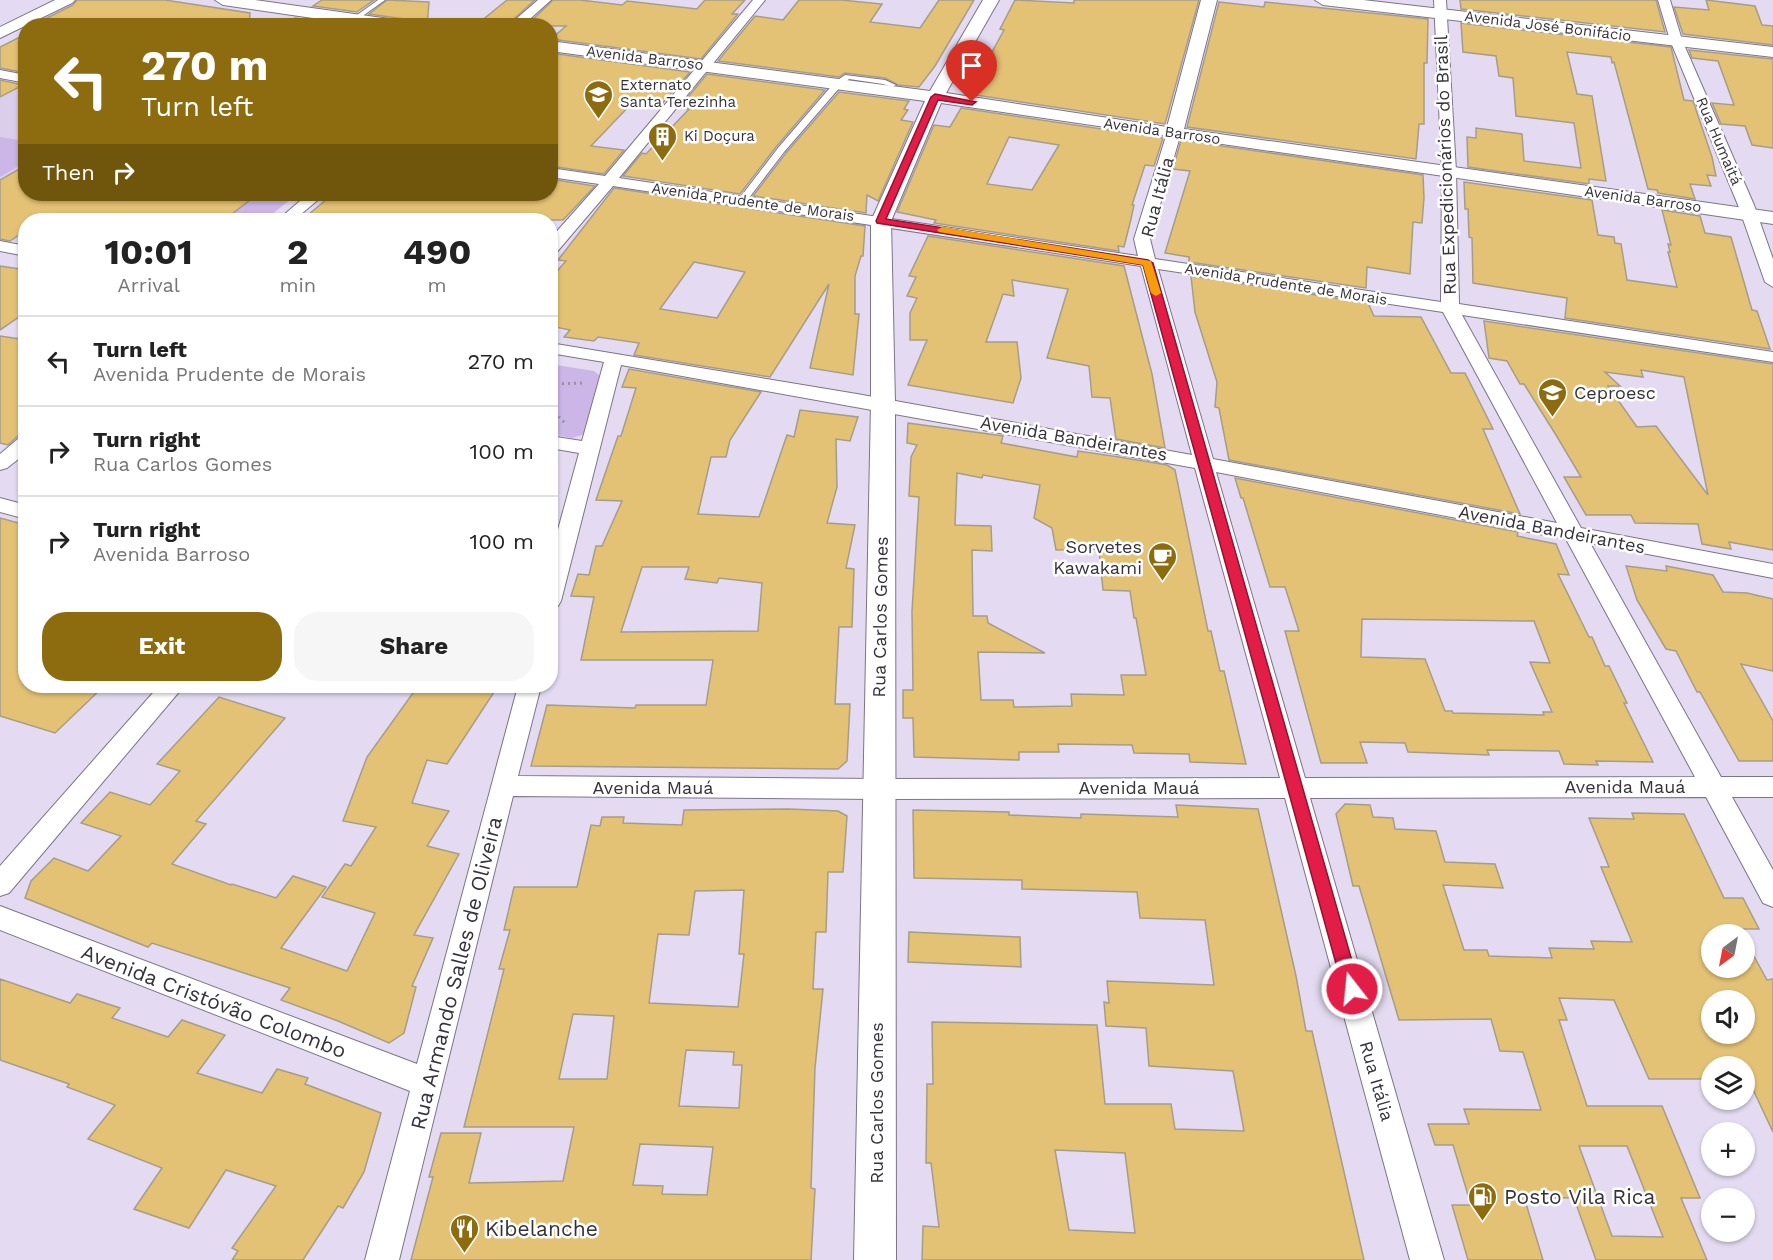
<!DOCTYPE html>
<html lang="en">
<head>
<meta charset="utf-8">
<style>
	body { margin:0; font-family:"Work Sans",sans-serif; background:#f6f6f6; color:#222; height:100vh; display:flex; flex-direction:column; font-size:22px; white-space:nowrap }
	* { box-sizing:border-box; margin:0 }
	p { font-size:20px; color:#767676 }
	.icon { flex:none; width:33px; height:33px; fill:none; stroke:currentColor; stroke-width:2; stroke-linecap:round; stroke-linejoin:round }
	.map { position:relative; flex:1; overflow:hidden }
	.side { position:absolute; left:18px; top:213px; width:540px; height:480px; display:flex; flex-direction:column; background:#fff; border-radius:24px; box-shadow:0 2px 4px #0004 }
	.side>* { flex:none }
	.hud { position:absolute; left:18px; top:18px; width:540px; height:183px; border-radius:24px; box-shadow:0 2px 4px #0004; background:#8d6c0f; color:#fff; overflow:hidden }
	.needle { width:39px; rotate:212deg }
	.tools { position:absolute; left:1701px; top:924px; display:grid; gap:12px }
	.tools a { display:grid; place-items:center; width:54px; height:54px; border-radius:50%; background:#fff; box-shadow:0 2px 4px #0004; font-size:30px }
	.pin { position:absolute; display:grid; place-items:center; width:51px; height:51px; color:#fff; margin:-62px -26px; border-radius:50% 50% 50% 0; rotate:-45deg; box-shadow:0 0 6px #0007 }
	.pin .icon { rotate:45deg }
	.me { position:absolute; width:66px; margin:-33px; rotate:344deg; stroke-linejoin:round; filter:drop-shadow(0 0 4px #0008) }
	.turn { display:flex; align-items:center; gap:21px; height:126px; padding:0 24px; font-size:27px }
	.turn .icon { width:78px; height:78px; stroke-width:2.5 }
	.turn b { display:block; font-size:42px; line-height:51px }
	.then { display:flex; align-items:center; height:57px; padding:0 24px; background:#0003; gap:12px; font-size:22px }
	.eta { display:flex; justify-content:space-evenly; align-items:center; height:102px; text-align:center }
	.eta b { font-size:36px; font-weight:700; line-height:42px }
	.action { display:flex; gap:12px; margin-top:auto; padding:12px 24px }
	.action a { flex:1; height:69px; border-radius:24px; background:#8d6c0f; color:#fff; font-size:24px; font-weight:700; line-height:69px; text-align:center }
	.action a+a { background:#f6f6f6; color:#222 }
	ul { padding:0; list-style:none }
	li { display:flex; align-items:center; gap:18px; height:90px; padding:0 24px; border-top:2px solid #e0e0e0 }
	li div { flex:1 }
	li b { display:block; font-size:22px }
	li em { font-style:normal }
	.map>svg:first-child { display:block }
</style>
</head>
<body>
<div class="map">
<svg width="1773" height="1260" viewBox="0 0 1773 1260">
	<rect width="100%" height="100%" fill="#e4dbf2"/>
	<path fill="#daceea" d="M0,81L25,85L26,194H258L224,220H26L25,243L0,239Z"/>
	<g fill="#cbb6e7">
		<path d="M0,137L26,141L25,162L0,177Z"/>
		<path d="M258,194H297L265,220H224Z"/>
		<path d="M550,364L594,371L600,376L585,434L572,438L551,434Z"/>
	</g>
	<g fill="#e3c276" stroke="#a69d88" stroke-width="1.5" fill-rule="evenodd">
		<path d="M77,0H165L250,13L249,26H31L73,5Z"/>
		<path d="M322,0H374L357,12L313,6Z"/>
		<path d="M387,0L429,2L427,26H414L404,19L369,14Z"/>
		<path d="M507,0H535L506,26H475Z"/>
		<path d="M553,0H580L622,5L627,1L697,9L705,0H745L732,14H738L701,59L551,39L566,26H526Z"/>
		<path d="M799,0H841L882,4L870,22L920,28L939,0H974L935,66L919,87L898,85L885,78L845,73L839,77L718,61L755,16L783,20Z"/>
		<path d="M1015,0L1074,3V0H1199L1165,124L969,94L1004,30L1000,29Z"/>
		<path d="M1460,0H1656L1665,32L1461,9Z"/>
		<path d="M1706,0L1755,6L1762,25L1773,26V45L1683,34L1674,7L1709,10Z"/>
		<path d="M1219,2L1264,7L1265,2L1428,19L1427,63H1424V124H1419L1416,159L1187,127Z"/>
		<path d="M295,18L349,26H282Z"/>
		<path d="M1461,23L1671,47L1684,100L1693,101L1712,157L1716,176L1707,175L1711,186L1690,184L1695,199L1658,193L1657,190L1648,189L1614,62L1612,63L1611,57L1567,52L1577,94L1592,96L1606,181L1589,179V184L1468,167L1467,137L1476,138V128L1522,134L1524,161L1581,168L1574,123L1516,116L1513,78L1499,76L1496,56L1463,52Z"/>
		<path d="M26,34V73L0,68V47Z"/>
		<path d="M1689,50L1773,59V148L1752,145L1745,126L1721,124L1712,103L1734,105L1718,61L1692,58Z"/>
		<path d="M550,53L690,72L661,105L633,102L591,146L624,150L604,174L550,166Z"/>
		<path d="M707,74L825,90L776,147L740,194L623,176L642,153L646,154L689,109L679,108Z"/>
		<path d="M0,80L23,85L0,97Z"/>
		<path d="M839,92L909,101L904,109L908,110L901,120L913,122L878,201L867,195L866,213L753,196L786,153Z"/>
		<path d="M961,108L1163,138L1154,166L1145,165L1132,205H1134L1131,219L1124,247L1118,246L1119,251L934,223L936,220L897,212L934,125L950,127ZM1009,137L1059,145L1032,190L987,184Z"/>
		<path d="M1181,140L1423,175L1424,198L1422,223L1413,222L1410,274L1367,267L1366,288L1189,262V257L1165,253L1190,171L1173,169Z"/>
		<path d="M26,165V194H258L224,220H190L156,215L151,219L123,214L114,220H26V230L10,241L0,239V180Z"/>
		<path d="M550,179L595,186L563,220H302L333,194H550Z"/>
		<path d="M1464,182L1592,200L1598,235L1614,237L1615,243L1621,244L1627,280L1677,287L1668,252H1670L1668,244L1671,245L1662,210L1700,216L1705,233L1731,237L1752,310L1757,311L1770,349L1565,318L1567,298L1473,283L1472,238L1469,237L1468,209H1465Z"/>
		<path d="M614,188L865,226L863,256H861L855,276V314H859L853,375L810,368L829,284L770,377L634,355L639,343L598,337L594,341L564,337L570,330L550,326V279L566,261L558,260ZM694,262L745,272L717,318L660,309Z"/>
		<path d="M928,236L1124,266L1152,374L1165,448L1116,439L1110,398L1092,397L1089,366L1047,358L1068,289L1012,280L1014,296L1003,294L986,342H1017L1021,378L1013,403L908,385L927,340H910V313L917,298L907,296L916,277L909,276Z"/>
		<path d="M0,266L26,270V312L0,330Z"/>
		<path d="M1191,276L1368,303L1374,316L1421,317L1451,373H1465L1493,429H1483L1520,514L1229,460L1219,408L1215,407L1217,382L1195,312Z"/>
		<path d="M1484,321L1773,364V550L1729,542L1731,549L1702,544L1698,524L1635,523L1631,515H1586L1564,477H1581L1556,435L1524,384H1520L1507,361L1489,358ZM1641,370L1684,377L1708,495L1656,426L1637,427L1608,386H1620L1605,372L1643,377Z"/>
		<path d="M0,336L26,340V434L18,436L8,445L0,443Z"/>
		<path d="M629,369L761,392L730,440L726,457H711L698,514L759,517L787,435L794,437L800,410L858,417L850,441L836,439L837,487L827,523L855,525L846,568L854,569L852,627H839L835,704H850L847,761L838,769L531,766L547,705L635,708L636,705H706L713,660H581L594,597L571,596L578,574L589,575L596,546H602L622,501L596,500L618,436H621L636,388L622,387ZM642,567H689L685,579L717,583L719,578L762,583L758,631L621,632Z"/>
		<path d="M908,423L1003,436L1001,443L1077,457L1078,451L1119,457L1167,465L1175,470L1208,631H1211L1220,671H1224L1246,764L1190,762L1189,754L1134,753L1132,745L1058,744L1059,752H1019V760L914,757L913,718H903V690H913L912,611L919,497L909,496L911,457L917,445L907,443ZM957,473L982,478L983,475L1040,485L1034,518L1052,528L1056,550L1099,549L1103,590L1130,591L1134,618H1136L1146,675H1121L1124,695L1071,694L1072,706L1014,707L1013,700H981L978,652L1045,653L988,623L987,616H973L972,550L992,551L991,526L955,525Z"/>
		<path d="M1235,478L1518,532L1517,536L1556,544L1569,575L1558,574L1589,637H1592L1605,666H1609L1627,703H1624L1653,762L1596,761L1598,765L1564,764L1559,751L1487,750L1489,755L1408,752L1405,743L1360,742L1367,763H1321L1285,631H1299L1285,587H1270L1243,498H1241ZM1362,619L1534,621L1550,663L1530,662L1552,712H1543L1544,715L1453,713L1452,711H1445L1425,659L1361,657Z"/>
		<path d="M0,518L26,525V686H104L55,733L0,716Z"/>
		<path d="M1626,566L1667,571L1666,566L1713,575L1723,592L1747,593L1773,599V671L1741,664L1773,721V761H1739L1700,692H1697L1676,651L1666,649L1637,600Z"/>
		<path d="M418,686H498L447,764L427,760L412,803L449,811L427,846L459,854L414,935L433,938L412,986L416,987L404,1033L389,1043L338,1021L281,1000L290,988L152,943L148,947L25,898L31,881L54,858L88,871L121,836L81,823L110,792L150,805L180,771L157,764L219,697L285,718L196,821L206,824L172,864L231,885L232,884L276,898L293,876L326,887L281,948L347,971L375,913L322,897L345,864L351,866L376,827L343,821L367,757Z"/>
		<path d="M1345,804L1370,805L1373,817L1393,818L1395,829L1436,831L1445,862L1495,864L1503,888L1443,885L1464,950H1487L1489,956L1552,958L1549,948L1594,949L1591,941L1632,942L1601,867H1609L1589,818L1634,819L1632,813L1684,814L1724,898H1743L1759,929H1740L1743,934H1712V968H1744V938L1767,980L1773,979V1132L1748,1079H1744V1066H1712V1079H1649L1614,1000L1559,998L1567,1020H1559L1587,1106H1662L1700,1198H1681L1707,1260H1596L1574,1198L1524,1197L1543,1260H1468L1452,1205H1471L1453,1145H1435L1428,1124H1469L1464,1109L1541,1110L1523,1052L1500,1051L1491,1019L1399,1020L1359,886H1353L1336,814ZM1712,1000H1744V1034H1712ZM1579,1146H1627L1663,1237L1612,1236Z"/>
		<path d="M1176,805L1258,809L1296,976L1306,1031H1312L1364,1260H922L923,1226L939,1227L931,1163H926L927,1084H933L932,1022L1097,1025L1105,1104H1171L1175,1129L1244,1131L1233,1071L1149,1066L1146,1028L1106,1026L1104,1002L1109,1003L1107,981L1214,985L1205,920L1140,918L1137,892L1022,889V880L914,878L913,810L1009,812V815L1081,818V814L1178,817ZM1055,1150L1125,1153L1135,1233L1069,1230Z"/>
		<path d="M789,809L838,811L847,816L843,872H828L826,932H816L813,989H823L815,1068L811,1188L815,1189L811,1260H411L433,1177H429L441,1133H481L469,1183L563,1181L574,1127H464L504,969H499L510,930H504L514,887H577L591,825L600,826L602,817H624L623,823L682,825L684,810ZM744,890L739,954H744L738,1007L649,1003L658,934L689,935L695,891ZM573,1014L614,1016L607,1079H559ZM686,1050L734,1052L733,1065H742L739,1108L679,1106ZM640,1144L713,1147L707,1195L662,1194L663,1186L633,1185Z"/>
		<path d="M909,932L1020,937L1021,967L908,962Z"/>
		<path d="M0,979L70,1003L77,994L120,1008L112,1018L168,1037L182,1020L225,1035L197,1073L262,1093L277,1069L308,1078L305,1084L381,1113L364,1172L343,1208L338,1206L303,1260H232L238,1251L232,1248L276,1186L226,1170L189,1228L134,1209L162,1168L88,1139L115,1105L67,1087L69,1084L0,1060Z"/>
	</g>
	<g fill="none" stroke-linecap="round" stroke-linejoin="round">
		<defs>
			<g id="service">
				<path d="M378,0H385L357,20H353V18Z"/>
				<path d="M845,75L885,80L896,85L892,87L883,84L849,79L841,86L784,152L745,203H739V199L778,148L835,82Z"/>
			</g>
			<g id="minor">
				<path d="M538,0H551L522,26H508Z"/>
				<path d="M753,0H765L619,178L1138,256L1134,239L1167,133L1174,129L1181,133L1150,239L1155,259L1441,302L1442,171L1434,0H1446L1456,171L1459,304L1773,352V362L1462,315L1581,528L1773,564V578L1590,543L1721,777H1773V797H1732L1773,870V907L1763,903L1706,797L1310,798L1444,1260H1410L1285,798L877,799L513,796L399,1260H365L410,1091L0,930V906L417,1064L518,686H541L518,776L877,779L1280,778L1195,468L621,365L561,601L558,606L550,609V559L579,453L550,448V436L582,441L604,362L550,353V343L857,394L1192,455L1141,266L613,186L556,253L550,255V239L599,184L550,177V168L605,176ZM1158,269L1443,312L1557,523L1213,459ZM1216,472L1566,539L1695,777L1305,778Z"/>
				<path d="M1658,0H1670L1682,40L1754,205L1773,259V287L1765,282L1738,205L1670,40Z"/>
				<path d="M0,70L26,75V83L0,78Z"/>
				<path d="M308,194H325L294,220H278Z"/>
				<path d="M0,241L26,246V256L0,251Z"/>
				<path d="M26,436V453L7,468L0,470V454L19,438Z"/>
				<path d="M0,498L26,505V519L0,512Z"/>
				<path d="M159,686H184L9,893L0,896V866Z"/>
			</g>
			<g id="tertiary">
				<path d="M55,0H75L72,3L0,38V27Z"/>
				<path d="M215,0H255L404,21L412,26H368L223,5Z"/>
				<path d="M983,0H999L946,93L1167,127L1201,0H1217L1184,129L1773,212V224L941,103L891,221L895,403L896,1260H854L871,403V221L925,101L550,51V41L930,91Z"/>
				<path d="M1315,0H1363L1773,47V57L1323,5Z"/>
			</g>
		</defs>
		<use href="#service" stroke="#7c7488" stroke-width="2"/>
		<use href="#minor" stroke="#7c7488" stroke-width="2"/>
		<use href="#tertiary" stroke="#7c7488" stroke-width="2"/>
		<g stroke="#9892a2" stroke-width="3" stroke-dasharray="2 4" stroke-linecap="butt">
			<path d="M550,384L586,383"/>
			<path d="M550,408L567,425"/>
		</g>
		<use href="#service" fill="#fff" fill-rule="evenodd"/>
		<use href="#minor" fill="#fff" fill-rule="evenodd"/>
		<use href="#tertiary" fill="#fff" fill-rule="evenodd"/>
	</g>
	<path fill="#e11d48" stroke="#92132f" stroke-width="1.5" d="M935,94L976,102L972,105L938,100L886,219L1148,260L1153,263L1360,989L1358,995L1352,997L1345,995L1343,989L1143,265L877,223L876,221L931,97Z"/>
	<path fill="#f59e0b" d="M942,227L1151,261L1161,293L1156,296L1151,293L1143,265L939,232L937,230Z"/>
	<defs>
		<symbol id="school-pin" viewBox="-11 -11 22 30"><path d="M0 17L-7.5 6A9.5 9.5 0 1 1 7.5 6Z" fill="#8d6c0f" stroke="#fff"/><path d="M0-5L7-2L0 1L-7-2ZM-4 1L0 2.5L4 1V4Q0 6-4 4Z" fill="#fff"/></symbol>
		<symbol id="building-pin" viewBox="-11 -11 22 30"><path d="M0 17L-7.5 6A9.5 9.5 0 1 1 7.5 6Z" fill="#8d6c0f" stroke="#fff"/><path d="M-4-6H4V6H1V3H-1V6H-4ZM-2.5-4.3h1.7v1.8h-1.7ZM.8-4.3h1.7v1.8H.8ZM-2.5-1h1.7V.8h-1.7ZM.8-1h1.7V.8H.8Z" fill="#fff"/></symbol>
		<symbol id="cafe-pin" viewBox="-11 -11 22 30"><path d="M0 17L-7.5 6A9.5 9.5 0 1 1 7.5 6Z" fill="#8d6c0f" stroke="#fff"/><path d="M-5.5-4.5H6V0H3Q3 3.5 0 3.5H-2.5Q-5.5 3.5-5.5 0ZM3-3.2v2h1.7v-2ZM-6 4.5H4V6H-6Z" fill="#fff"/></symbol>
		<symbol id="fuel-pin" viewBox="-11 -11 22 30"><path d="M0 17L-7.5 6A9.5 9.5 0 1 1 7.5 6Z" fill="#8d6c0f" stroke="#fff"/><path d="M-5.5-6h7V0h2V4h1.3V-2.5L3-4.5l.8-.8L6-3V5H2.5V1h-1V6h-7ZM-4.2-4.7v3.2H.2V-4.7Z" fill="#fff"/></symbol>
		<symbol id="restaurant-pin" viewBox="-11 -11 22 30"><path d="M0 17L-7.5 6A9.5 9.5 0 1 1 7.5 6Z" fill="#8d6c0f" stroke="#fff"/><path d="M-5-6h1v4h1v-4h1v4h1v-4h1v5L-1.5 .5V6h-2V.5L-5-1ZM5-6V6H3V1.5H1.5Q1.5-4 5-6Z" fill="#fff"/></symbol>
	</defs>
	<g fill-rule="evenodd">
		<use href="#school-pin" x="582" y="78" width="33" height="45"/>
		<use href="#building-pin" x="646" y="120" width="33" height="45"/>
		<use href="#school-pin" x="1536" y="376" width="33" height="45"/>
		<use href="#cafe-pin" x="1146" y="540" width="33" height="45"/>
		<use href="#fuel-pin" x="1466" y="1180" width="33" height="45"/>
		<use href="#restaurant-pin" x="448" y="1212" width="33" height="45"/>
	</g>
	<g text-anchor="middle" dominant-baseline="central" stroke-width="5" stroke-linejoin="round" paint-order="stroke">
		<g font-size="15" fill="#36323b" stroke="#fff">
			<text transform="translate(1548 26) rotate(7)">Avenida José Bonifácio</text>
			<text transform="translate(645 58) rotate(7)">Avenida Barroso</text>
			<text transform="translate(1162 131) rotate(8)">Avenida Barroso</text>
			<text transform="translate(1719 141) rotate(67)">Rua Humaitá</text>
			<text transform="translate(1643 199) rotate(8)">Avenida Barroso</text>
			<text transform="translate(753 202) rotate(8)">Avenida Prudente de Morais</text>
			<text transform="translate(1286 284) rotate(9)">Avenida Prudente de Morais</text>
		</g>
		<g font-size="15" fill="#36323b" stroke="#fff" text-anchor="start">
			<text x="620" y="85">Externato<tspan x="620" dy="17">Santa Terezinha</tspan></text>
			<text x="684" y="136">Ki Doçura</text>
		</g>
		<g font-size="18" fill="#36323b" stroke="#fff">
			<text transform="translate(1445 165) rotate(-92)">Rua Expedicionários do Brasil</text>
			<text transform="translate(1157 197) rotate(-75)">Rua Itália</text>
			<text transform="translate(1074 438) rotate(10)">Avenida Bandeirantes</text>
			<text transform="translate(1552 529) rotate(11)">Avenida Bandeirantes</text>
			<text transform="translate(880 617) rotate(-89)">Rua Carlos Gomes</text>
			<text x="1625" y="786">Avenida Mauá</text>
			<text x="653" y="787">Avenida Mauá</text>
			<text x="1139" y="787">Avenida Mauá</text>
			<text transform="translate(1377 1081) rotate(74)">Rua Itália</text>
			<text transform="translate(876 1103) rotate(-90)">Rua Carlos Gomes</text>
		</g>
		<g font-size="18" fill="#36323b" stroke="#fff" text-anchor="start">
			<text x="1574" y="392">Ceproesc</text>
			<text x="1142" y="546" text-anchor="end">Sorvetes<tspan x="1142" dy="21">Kawakami</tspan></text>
		</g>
		<g font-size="21" fill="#36323b" stroke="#fff">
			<text transform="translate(456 973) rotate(-76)">Rua Armando Salles de Oliveira</text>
			<text transform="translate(214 1001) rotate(21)">Avenida Cristóvão Colombo</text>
		</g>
		<g font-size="21" fill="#36323b" stroke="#fff" text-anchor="start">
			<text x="1504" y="1196">Posto Vila Rica</text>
			<text x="485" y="1228">Kibelanche</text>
		</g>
	</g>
</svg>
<div class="tools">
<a><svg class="needle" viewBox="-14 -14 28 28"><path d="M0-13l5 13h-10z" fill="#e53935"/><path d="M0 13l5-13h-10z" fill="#767676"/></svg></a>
<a><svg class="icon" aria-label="sound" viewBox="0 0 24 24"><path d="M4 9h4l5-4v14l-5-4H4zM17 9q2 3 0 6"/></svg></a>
<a><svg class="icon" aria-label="layers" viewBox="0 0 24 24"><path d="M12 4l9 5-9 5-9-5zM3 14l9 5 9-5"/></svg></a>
<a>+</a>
<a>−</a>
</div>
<div class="pin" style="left:972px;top:102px;background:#d93025"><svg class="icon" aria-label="arrive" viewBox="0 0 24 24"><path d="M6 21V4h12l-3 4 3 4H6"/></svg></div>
<svg class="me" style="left:1352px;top:989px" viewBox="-20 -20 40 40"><circle r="17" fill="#e11d48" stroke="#fff" stroke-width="3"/><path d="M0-11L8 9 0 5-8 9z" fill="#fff"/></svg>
<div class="hud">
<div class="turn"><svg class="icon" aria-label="left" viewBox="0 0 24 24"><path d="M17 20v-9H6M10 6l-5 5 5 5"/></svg><div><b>270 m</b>Turn left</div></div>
<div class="then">Then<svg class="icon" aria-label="right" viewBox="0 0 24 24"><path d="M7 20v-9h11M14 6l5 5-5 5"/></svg></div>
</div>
<section class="side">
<div class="eta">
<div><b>10:01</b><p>Arrival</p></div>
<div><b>2</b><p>min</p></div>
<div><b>490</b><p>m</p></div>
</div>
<ul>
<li><svg class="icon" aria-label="left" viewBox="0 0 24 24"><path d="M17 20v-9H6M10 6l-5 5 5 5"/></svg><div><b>Turn left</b><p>Avenida Prudente de Morais</p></div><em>270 m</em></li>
<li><svg class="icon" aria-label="right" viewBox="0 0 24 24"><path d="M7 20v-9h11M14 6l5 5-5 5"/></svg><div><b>Turn right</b><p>Rua Carlos Gomes</p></div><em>100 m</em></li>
<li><svg class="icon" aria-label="right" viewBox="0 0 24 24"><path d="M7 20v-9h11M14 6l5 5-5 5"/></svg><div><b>Turn right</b><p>Avenida Barroso</p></div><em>100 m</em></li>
</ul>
<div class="action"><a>Exit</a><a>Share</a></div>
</section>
</div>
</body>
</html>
